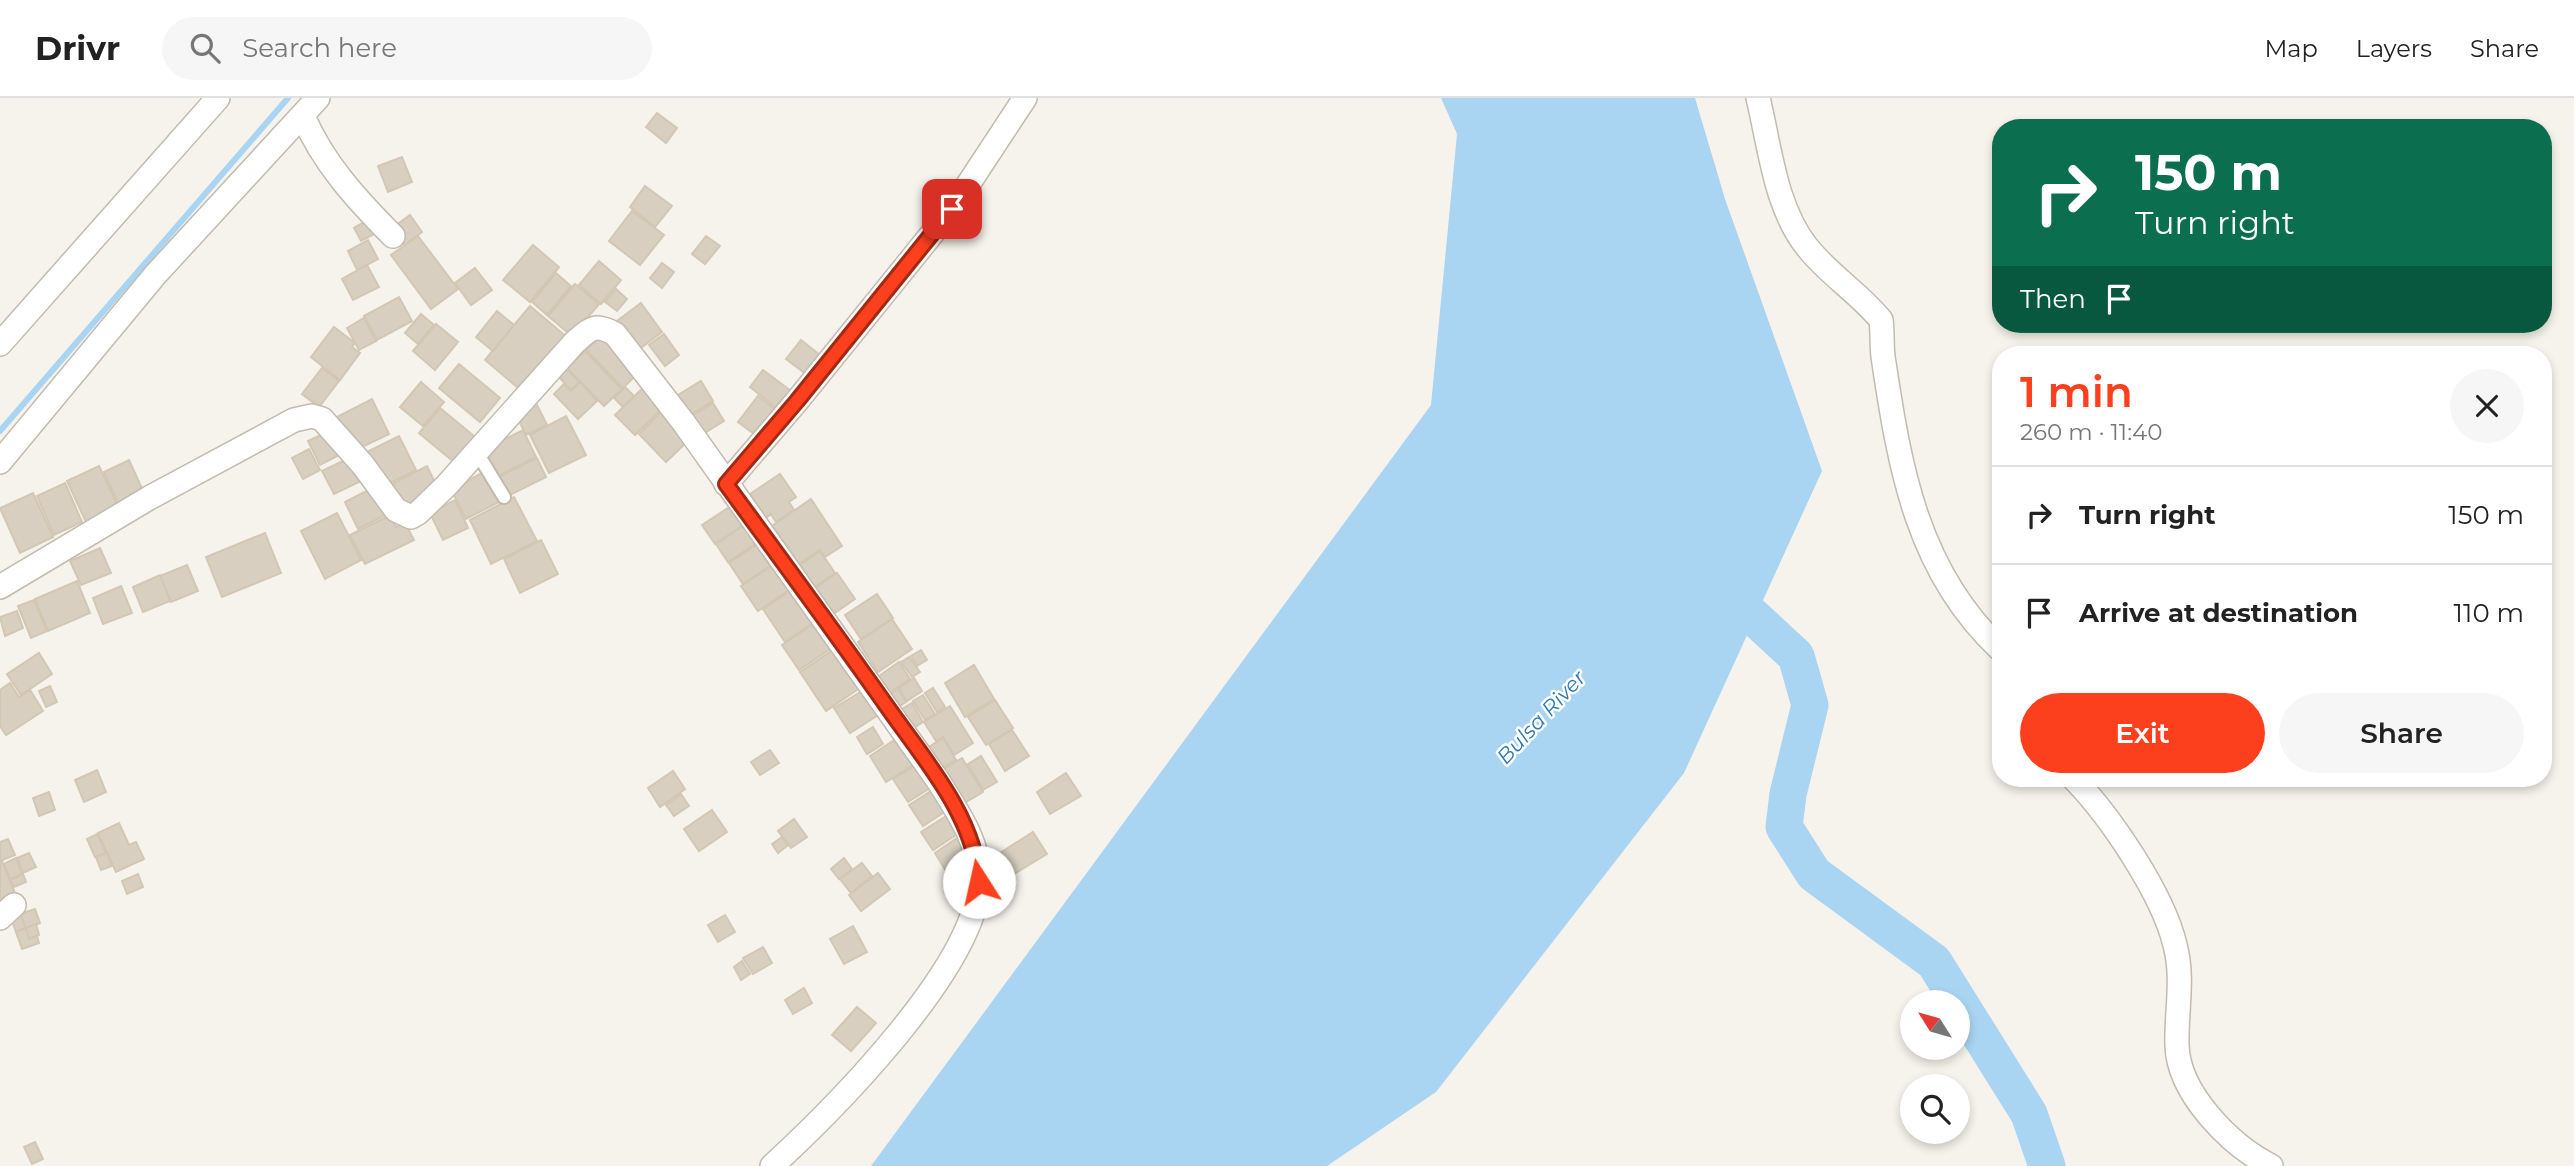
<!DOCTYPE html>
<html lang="en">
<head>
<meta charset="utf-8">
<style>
	body { margin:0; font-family:Montserrat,sans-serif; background:#f6f6f6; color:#222; height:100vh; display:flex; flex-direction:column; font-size:26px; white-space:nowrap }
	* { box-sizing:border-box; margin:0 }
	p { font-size:23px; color:#767676 }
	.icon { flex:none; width:38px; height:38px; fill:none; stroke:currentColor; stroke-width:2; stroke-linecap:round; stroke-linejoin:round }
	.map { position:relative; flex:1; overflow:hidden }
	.drawer { position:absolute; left:1992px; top:248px; width:560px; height:441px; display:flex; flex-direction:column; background:#fff; border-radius:28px; box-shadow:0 4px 10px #0003 }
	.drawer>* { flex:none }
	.top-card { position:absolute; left:1992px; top:21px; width:560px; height:214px; border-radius:28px; box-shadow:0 4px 10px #0003; background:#0b6e4f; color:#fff; overflow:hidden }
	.needle { width:46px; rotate:307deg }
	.controls { position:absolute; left:1900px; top:892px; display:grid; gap:14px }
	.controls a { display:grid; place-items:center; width:70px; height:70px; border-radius:50%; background:#fff; box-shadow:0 4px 10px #0003; font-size:35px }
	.pin { position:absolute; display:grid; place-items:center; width:60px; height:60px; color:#fff; margin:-30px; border-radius:14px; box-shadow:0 4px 10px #0006 }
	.me { position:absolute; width:77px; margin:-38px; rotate:350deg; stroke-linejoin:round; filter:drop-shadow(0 0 5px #0008) }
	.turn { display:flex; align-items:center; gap:24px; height:147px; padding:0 28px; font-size:32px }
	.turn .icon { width:91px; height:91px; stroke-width:2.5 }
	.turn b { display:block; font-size:49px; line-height:60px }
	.then { display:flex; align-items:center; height:66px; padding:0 28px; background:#0003; gap:14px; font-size:26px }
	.round { display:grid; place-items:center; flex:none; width:74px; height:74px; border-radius:37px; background:#f6f6f6 }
	.head { display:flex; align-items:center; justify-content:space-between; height:119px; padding:0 28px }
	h1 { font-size:42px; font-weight:600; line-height:52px; color:#fc3f1d }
	.action { display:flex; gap:14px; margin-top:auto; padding:14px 28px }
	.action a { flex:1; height:80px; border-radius:42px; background:#fc3f1d; color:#fff; font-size:28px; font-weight:600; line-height:80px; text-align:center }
	.action a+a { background:#f6f6f6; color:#222 }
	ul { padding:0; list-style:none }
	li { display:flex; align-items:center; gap:21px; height:98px; padding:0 28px; border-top:2px solid #e0e0e0 }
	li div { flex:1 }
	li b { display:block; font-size:26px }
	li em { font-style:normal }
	header { display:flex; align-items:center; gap:42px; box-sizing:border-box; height:98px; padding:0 35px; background:#fff; border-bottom:2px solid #e0e0e0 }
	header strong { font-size:33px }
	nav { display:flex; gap:38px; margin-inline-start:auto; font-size:24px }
	.search { width:490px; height:63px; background:#f6f6f6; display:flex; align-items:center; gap:18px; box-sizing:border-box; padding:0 24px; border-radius:38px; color:#767676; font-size:26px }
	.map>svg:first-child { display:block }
</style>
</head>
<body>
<header>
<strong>Drivr</strong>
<div class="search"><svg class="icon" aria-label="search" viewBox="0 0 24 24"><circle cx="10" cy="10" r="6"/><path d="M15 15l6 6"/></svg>Search here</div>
<nav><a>Map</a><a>Layers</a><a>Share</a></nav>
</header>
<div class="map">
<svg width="2574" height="1068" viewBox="0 0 2574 1068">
	<rect width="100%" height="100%" fill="#f6f3ec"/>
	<path fill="#a9d4f2" d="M1441,0H1695L1725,101L1822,373L1684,675L1436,994L1327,1068H871L1431,307L1457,36Z"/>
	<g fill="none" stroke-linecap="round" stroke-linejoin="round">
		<path stroke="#a9d4f2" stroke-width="6" d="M0,333L288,0"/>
		<path stroke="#a9d4f2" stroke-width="37" d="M1719,487L1796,558L1810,607L1788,696L1784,729L1814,776L1934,864L2029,1016L2047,1068"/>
	</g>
	<g fill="#d8cfc1" stroke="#d3c7b4" stroke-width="2">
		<path d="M657,15L677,30L666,45L646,29Z"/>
		<path d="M402,59L412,84L388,94L378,68Z"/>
		<path d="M645,88L672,108L655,129L630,109Z"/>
		<path d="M632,113L664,137L640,167L609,143Z"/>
		<path d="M410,117L422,134L404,147L391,131Z"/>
		<path d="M373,119L380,133L361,143L354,130Z"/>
		<path d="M418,138L458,191L431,211L391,157Z"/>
		<path d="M706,138L720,148L705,166L692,156Z"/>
		<path d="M368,142L378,161L357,172L348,153Z"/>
		<path d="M533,147L559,169L530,204L503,182Z"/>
		<path d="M599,163L621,182L601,206L579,187Z"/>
		<path d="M662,165L674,174L662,190L650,180Z"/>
		<path d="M367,167L379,189L353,202L342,181Z"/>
		<path d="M475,170L492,192L471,207L455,185Z"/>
		<path d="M556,175L571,188L547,217L532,204Z"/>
		<path d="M575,186L599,206L572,238L548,218Z"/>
		<path d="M616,191L627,201L617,213L605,204Z"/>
		<path d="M399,199L412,223L377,242L364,218Z"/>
		<path d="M641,205L662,234L638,252L617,223Z"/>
		<path d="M530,208L568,240L523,294L485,262Z"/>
		<path d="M497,213L514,227L493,253L476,239Z"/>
		<path d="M421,216L434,227L418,246L405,235Z"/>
		<path d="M364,220L376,243L359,252L347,230Z"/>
		<path d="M436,226L458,244L435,272L413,253Z"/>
		<path d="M334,229L355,245L352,249L360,255L340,282L311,259Z"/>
		<path d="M603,235L640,273L623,290L586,252Z"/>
		<path d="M664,236L679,257L665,268L649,247Z"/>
		<path d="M801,242L820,257L806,276L786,261Z"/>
		<path d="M585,253L622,291L604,308L567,270Z"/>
		<path d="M459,266L500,300L480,324L439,290Z"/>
		<path d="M322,270L339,283L319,309L302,296Z"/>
		<path d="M567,271L579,284L571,292L559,279Z"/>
		<path d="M763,272L795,296L782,314L750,289Z"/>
		<path d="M701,283L713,303L685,320L673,300Z"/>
		<path d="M421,284L444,304L423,328L400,309Z"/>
		<path d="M580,284L597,303L578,321L554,296L564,286L571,293Z"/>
		<path d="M648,285L668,305L635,337L615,317Z"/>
		<path d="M625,289L634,298L623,309L614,300Z"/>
		<path d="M758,298L780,315L761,341L738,324Z"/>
		<path d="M372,301L389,336L354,353L337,319Z"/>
		<path d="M536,305L547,327L526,337L515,315Z"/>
		<path d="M713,305L724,323L698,339L687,321Z"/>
		<path d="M440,310L475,339L454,364L419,335Z"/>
		<path d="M665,310L692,339L666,364L639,336Z"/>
		<path d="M566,318L586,357L549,375L530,337Z"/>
		<path d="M331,332L343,355L320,367L308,343Z"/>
		<path d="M523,332L536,359L496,379L482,353Z"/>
		<path d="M399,338L416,372L382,389L365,355Z"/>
		<path d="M309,351L320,372L303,381L292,360Z"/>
		<path d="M537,360L546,379L506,399L497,380Z"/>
		<path d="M347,361L359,384L334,396L322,373Z"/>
		<path d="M129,362L144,395L119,407L104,374Z"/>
		<path d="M99,368L119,410L87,426L67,383Z"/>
		<path d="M427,368L439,393L404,411L392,386Z"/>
		<path d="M486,373L501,403L466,421L451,391Z"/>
		<path d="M780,376L796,399L789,404L794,412L776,424L771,416L766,420L750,396Z"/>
		<path d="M65,385L82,424L54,437L37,398Z"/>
		<path d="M376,388L389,415L358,431L345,404Z"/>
		<path d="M33,395L53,439L20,455L0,410Z"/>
		<path d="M514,399L537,443L491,466L470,422Z"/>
		<path d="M811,401L842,448L825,459L820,452L795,469L769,430Z"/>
		<path d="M455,402L468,430L443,442L430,415Z"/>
		<path d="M731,408L744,427L715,446L702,427Z"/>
		<path d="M337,415L361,462L325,481L301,433Z"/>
		<path d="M390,417L396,429L405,425L414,442L365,466L350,437Z"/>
		<path d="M749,424L761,442L728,464L716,446Z"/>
		<path d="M265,435L281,475L222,499L206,459Z"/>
		<path d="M541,442L558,476L520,495L504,461Z"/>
		<path d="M756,447L770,468L743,486L729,465Z"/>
		<path d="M100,450L111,475L81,487L70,463Z"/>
		<path d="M820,453L835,475L808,494L793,472Z"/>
		<path d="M776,465L792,490L758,513L741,488Z"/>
		<path d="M187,467L198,493L171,504L160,478Z"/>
		<path d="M837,475L855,501L826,521L808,495Z"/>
		<path d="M160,477L170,503L143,514L133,489Z"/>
		<path d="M77,483L90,515L48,533L35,501Z"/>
		<path d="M799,487L820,520L785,544L763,511Z"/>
		<path d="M121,488L132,515L103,526L93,500Z"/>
		<path d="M877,496L893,520L861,541L845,517Z"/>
		<path d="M34,502L47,533L31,540L18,508Z"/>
		<path d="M17,513L23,530L5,538L0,519Z"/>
		<path d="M823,520L839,545L799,572L782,547Z"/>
		<path d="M892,521L912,551L878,574L858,544Z"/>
		<path d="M842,546L867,585L826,613L800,574Z"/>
		<path d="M921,552L927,562L917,568L911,558Z"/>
		<path d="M39,555L52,576L21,597L7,576Z"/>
		<path d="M909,559L920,574L912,579L901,564Z"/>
		<path d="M899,564L910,581L886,597L875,581Z"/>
		<path d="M974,567L994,601L965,619L945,585Z"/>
		<path d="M914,580L922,593L907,603L899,590Z"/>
		<path d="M10,585L19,599L30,592L43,613L6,637L0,628V592Z"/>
		<path d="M50,588L57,604L46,609L39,593Z"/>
		<path d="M867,590L883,614L850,635L834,610Z"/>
		<path d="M933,590L945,609L937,614L925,595Z"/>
		<path d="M898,591L906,604L897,610L888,598Z"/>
		<path d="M923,597L935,616L925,622L913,603Z"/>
		<path d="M995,602L1013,630L986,647L968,619Z"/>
		<path d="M912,605L923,624L909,633L897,614Z"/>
		<path d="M950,608L973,645L954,657L943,639L936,643L924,624Z"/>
		<path d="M873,629L883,646L867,656L857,639Z"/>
		<path d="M1012,632L1029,658L1005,673L989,646Z"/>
		<path d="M902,637L918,664L886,684L870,658Z"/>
		<path d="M943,640L956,662L934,675L921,654Z"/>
		<path d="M770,652L779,665L760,677L751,664Z"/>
		<path d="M981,658L997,684L983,692L968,666Z"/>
		<path d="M962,660L983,694L958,709L937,675Z"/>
		<path d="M921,664L935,687L908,704L893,681Z"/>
		<path d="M97,672L106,694L84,704L75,682Z"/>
		<path d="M673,673L685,691L660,709L648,690Z"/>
		<path d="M1066,675L1081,698L1050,716L1037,694Z"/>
		<path d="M936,690L949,711L923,728L909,707Z"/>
		<path d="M49,694L55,712L39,718L33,700Z"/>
		<path d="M681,696L689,708L674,718L666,707Z"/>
		<path d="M712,712L727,734L699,753L684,731Z"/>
		<path d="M948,717L959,735L933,752L921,734Z"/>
		<path d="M794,721L807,739L791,750L778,733Z"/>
		<path d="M119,725L129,747L136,744L144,761L116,774L98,735Z"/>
		<path d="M1033,734L1047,756L1014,776L1000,755Z"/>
		<path d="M97,736L106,755L95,759L87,741Z"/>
		<path d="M960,738L972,756L946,773L935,755Z"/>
		<path d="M782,739L788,747L778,755L772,746Z"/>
		<path d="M8,741L15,757L0,763V744Z"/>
		<path d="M29,755L36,769L23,775L17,760Z"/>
		<path d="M107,755L112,768L101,772L96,759Z"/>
		<path d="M16,760L22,776L10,781L4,766Z"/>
		<path d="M844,760L852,771L839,781L831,771Z"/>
		<path d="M2,763L15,795L0,801V764Z"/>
		<path d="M862,765L872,778L851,795L840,781Z"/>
		<path d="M878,775L890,791L861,813L849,797Z"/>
		<path d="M23,776L26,784L14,789L10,782Z"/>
		<path d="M138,776L143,789L127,796L122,783Z"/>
		<path d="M35,811L40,825L25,830L20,816Z"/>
		<path d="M21,817L25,830L16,834L11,820Z"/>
		<path d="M725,817L735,834L718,844L708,827Z"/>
		<path d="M36,826L39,837L29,841L26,830Z"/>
		<path d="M853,828L867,854L844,866L830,841Z"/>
		<path d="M26,830L29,841L37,838L39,845L22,851L16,834Z"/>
		<path d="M763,849L772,865L753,876L743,860Z"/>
		<path d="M742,863L750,876L741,882L734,869Z"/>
		<path d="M804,890L812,905L793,916L785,902Z"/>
		<path d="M857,909L876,925L851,953L832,937Z"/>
		<path d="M35,1044L43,1061L32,1066L24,1049Z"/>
	</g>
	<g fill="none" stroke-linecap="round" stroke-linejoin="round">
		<defs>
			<path id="service" d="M476,353L504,399"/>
			<g id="minor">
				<path d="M1758,0C1770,49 1775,109 1807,149C1828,176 1859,195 1881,222C1883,236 1881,251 1884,265C1900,372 1918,474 2000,551"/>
				<path d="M303,18C323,65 357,102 393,138"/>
				<path d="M0,246L218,0"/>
				<path d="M0,364L156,176L318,0"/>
				<path d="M726,386L797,303L952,111L1025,0"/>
				<path d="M0,489L149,400L294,322L312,318L322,321L363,367L396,412L411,419L418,415L447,387L575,244C591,230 595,225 615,236L684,325L937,681C956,711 981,746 979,783C977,868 833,1012 772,1068"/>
				<path d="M2074,681C2110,718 2163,796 2175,847C2184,880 2176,914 2177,947C2178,995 2230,1047 2271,1068"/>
				<path d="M0,820L14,807"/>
			</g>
		</defs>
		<use href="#service" stroke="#c2bbae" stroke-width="16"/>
		<use href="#minor" stroke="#c2bbae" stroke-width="26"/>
		<use href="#service" stroke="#fff" stroke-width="12"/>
		<use href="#minor" stroke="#fff" stroke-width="23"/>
	</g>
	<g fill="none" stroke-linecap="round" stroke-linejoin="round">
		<defs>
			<path id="route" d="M952,111L797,303L726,386C780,460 834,533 886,607C923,660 975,718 979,784"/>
		</defs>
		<use href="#route" stroke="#a42913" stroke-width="18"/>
		<use href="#route" stroke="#fc3f1d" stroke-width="12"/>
	</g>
	<g text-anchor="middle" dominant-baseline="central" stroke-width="5" stroke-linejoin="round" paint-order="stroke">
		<g font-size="21" font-style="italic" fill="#2e7ab2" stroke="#fff">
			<text transform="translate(1541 619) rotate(-47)">Bulsa River</text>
		</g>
	</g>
</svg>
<div class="controls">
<a><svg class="needle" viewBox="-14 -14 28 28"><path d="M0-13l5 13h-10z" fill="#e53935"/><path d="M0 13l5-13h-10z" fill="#767676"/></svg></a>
<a><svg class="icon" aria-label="search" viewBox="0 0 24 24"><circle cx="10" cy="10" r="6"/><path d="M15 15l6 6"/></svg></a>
</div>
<div class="pin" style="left:952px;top:111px;background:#d93025"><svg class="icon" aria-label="arrive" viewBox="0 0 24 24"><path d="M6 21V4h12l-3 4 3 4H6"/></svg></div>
<svg class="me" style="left:979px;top:784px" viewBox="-20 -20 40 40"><circle r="19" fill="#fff"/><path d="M0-13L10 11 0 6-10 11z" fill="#fc3f1d"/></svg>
<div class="top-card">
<div class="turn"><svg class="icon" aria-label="right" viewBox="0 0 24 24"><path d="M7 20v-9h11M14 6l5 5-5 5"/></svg><div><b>150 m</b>Turn right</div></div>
<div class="then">Then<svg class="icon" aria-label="arrive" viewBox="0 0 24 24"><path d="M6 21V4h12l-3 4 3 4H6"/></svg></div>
</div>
<section class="drawer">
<div class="head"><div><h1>1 min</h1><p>260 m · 11:40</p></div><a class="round"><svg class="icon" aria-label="close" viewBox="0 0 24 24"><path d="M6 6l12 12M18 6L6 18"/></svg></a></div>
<ul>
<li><svg class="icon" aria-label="right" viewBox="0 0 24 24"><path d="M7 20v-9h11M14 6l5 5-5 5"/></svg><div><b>Turn right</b></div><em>150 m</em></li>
<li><svg class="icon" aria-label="arrive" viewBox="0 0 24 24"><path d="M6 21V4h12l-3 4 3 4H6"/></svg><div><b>Arrive at destination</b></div><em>110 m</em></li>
</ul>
<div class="action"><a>Exit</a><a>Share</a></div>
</section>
</div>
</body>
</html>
